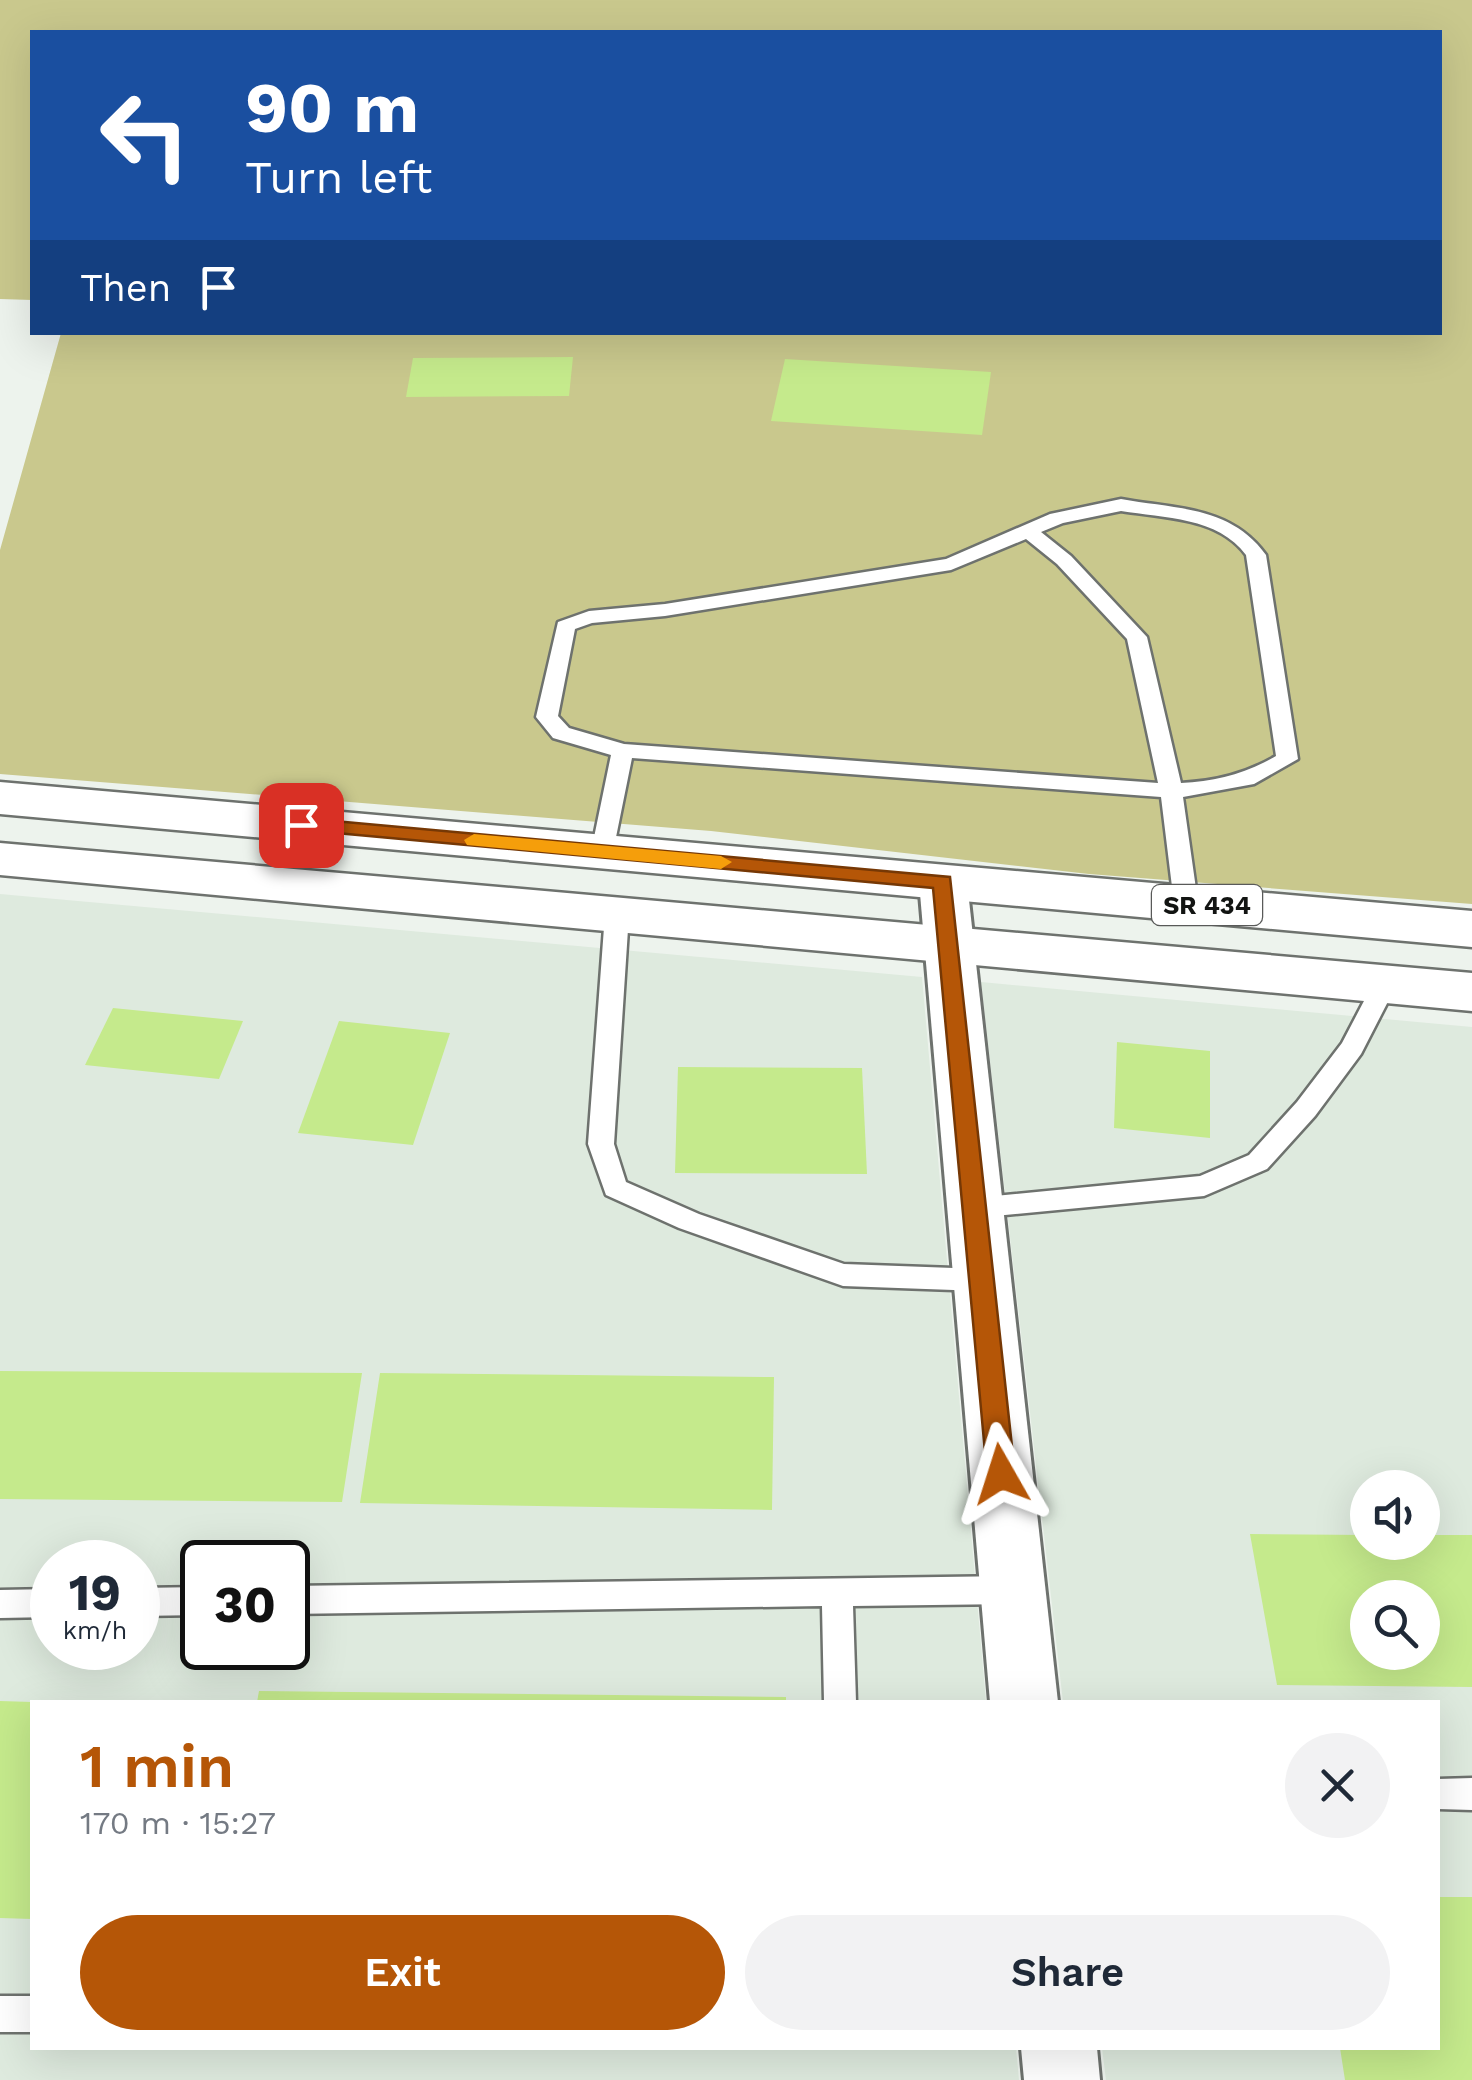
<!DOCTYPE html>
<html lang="en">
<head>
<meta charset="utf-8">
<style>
	body { margin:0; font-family:"Work Sans",sans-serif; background:#f2f2f3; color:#1f2937; height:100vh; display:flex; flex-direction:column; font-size:38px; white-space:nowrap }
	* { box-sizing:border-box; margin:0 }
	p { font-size:32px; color:#747a83 }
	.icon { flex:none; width:55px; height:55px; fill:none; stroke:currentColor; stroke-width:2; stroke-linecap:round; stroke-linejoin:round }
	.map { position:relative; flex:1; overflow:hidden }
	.drawer { position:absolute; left:30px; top:1700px; width:1410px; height:350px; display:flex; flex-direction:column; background:#fff; border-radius:0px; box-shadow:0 10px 40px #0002 }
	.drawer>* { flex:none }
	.banner { position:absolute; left:30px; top:30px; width:1412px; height:305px; border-radius:0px; box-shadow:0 10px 40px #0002; background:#1a4fa0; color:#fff; overflow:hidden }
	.fabs { position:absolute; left:1350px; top:1470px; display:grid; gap:20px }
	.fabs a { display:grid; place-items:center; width:90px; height:90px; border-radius:50%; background:#fff; box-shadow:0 10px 40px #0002; font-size:50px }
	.speed { position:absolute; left:30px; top:1540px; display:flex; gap:20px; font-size:50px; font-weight:700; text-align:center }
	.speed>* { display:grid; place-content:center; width:130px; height:130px; border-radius:50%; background:#fff; box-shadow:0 10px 40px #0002; line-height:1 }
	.speed small { font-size:25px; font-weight:400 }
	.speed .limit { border:5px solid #111; border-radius:15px; background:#fff; color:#111 }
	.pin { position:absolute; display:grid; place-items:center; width:85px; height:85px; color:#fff; margin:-42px; border-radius:20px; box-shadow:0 5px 15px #0006 }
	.me { position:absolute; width:110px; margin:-55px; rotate:354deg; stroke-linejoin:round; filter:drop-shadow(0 0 8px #0008) }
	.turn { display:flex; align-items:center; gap:35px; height:210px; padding:0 50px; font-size:45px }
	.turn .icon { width:130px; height:130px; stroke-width:2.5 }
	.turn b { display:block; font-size:70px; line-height:85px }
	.then { display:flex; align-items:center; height:95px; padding:0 50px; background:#0003; gap:20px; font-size:38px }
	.round { display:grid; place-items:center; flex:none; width:105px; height:105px; border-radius:52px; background:#f2f2f3 }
	.summary { display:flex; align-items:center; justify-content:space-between; height:170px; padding:0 50px }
	h1 { font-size:60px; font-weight:600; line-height:75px; color:#b55607 }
	.action { display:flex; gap:20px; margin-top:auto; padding:20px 50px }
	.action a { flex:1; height:115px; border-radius:60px; background:#b55607; color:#fff; font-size:40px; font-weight:600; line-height:115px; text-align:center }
	.action a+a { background:#f2f2f3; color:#1f2937 }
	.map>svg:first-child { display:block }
</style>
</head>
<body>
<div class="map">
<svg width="1472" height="2080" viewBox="0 0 1472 2080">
	<rect width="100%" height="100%" fill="#edf3ed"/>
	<g fill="#deeade" fill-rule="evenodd">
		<path d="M0,894L922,977L986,1702H32V2048H1016L1019,2080H0ZM52,1562H138V1648H52ZM202,1562H288V1648H202Z"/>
		<path d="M981,982L1472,1027V2080H1106L1102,2048H1438V1702H1063ZM1368,1488H1422V1542H1368ZM1368,1598H1422V1652H1368Z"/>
	</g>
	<path fill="#c9c88d" d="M0,0H1472V904L1089,874L711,831L0,774V550L61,333L1440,332V32H32V300L0,299Z"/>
	<g fill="#c5ea8c" fill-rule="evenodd">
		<path d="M573,357L569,396L406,397L413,358Z"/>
		<path d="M785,359L991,372L982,435L771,421Z"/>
		<path d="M113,1008L243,1021L219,1079L85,1065Z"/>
		<path d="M339,1021L450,1033L413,1145L298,1133Z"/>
		<path d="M1117,1042L1210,1051V1138L1114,1128Z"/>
		<path d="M678,1067L862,1068L867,1174L675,1173Z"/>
		<path d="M0,1371L362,1373L342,1502L0,1499Z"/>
		<path d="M380,1373L774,1377L772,1510L360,1503Z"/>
		<path d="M1250,1534L1368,1535V1542H1422V1535H1472V1687L1277,1685ZM1368,1598H1422V1652H1368Z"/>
		<path d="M259,1691L786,1697V1702H257Z"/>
		<path d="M0,1701L32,1702V1919L0,1918Z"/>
		<path d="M1438,1897H1472V2080H1345L1340,2048H1438Z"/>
	</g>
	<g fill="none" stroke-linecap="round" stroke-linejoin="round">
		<defs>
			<g id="service">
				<path d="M1121,499C1176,509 1231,506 1266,555L1298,759L1254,784L1183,797L1198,903L1194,909H1178L1174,903L1161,797L632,758L613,852L602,859L594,857L591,852L611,755L553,738L536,717L558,622L589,611L665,604L946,559L1050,514ZM1121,511C1164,518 1218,517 1246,555L1276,756C1245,774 1216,781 1181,783L1147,637L1071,556L1041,532L1063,523ZM1026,539L1057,564L1127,639L1158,783L624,744L569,728L558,716L575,629L592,623L665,616L951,570Z"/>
				<path d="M617,906L629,914L614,1144L626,1182L699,1214L844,1264L981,1269L991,1272L995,1280L991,1288L981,1291L843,1286L679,1228L606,1195L588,1144L605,914Z"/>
				<path d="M1385,976L1397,984L1361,1054L1315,1116L1267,1169L1204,1196L974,1218L965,1215L961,1208L965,1201L974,1198L1200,1176L1249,1155L1297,1102L1342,1043L1376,978Z"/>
				<path d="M1012,1576L1023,1580L1028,1590L1023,1600L1012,1604L853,1606L856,1702H824L822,1606L288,1614V1586Z"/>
				<path d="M202,1587V1615L138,1616V1588Z"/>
				<path d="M52,1589V1617L0,1618V1590Z"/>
				<path d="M1472,1778V1810L1438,1809V1779Z"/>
				<rect x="0" y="1996" width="32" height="36"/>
			</g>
			<g id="minor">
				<path d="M943,866L960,871L967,882L1058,1702H990L919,882L926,871Z"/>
				<path d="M1021,2048H1097L1100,2080H1024Z"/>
			</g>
			<g id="primary">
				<path d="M0,782L1472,911V947L0,814Z"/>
				<path d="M0,843L1472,973V1011L0,875Z"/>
			</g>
		</defs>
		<use href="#service" stroke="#6e726e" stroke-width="5"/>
		<use href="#minor" stroke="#6e726e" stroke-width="6"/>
		<use href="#primary" stroke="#6e726e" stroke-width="5"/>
		<use href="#service" fill="#fff" fill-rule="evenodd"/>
		<use href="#minor" fill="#fff" fill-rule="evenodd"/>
		<use href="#primary" fill="#fff" fill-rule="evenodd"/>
	</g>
	<path fill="#b55607" stroke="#763805" stroke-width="2.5" d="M301,818L950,877L1015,1474L1011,1482L1001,1485L991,1482L987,1474L933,888L293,829L290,825Z"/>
	<path fill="#f59e0b" d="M474,834L721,856L732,862L721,869L467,845L464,840Z"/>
	<g text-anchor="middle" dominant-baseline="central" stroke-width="10" stroke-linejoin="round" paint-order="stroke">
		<rect fill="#fff" stroke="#595a59" stroke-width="2.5" x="1152" y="885" width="110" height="40" rx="8"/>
		<g font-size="25" font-weight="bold" fill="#121412">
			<text x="1207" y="905">SR 434</text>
		</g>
	</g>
</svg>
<div class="fabs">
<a><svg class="icon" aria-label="sound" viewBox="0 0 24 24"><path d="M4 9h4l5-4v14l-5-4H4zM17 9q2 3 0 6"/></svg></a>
<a><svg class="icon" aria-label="search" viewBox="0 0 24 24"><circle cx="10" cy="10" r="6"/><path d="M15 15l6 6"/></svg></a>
</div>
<div class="speed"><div>19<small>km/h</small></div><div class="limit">30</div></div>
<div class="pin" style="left:301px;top:825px;background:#d93025"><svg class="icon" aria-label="arrive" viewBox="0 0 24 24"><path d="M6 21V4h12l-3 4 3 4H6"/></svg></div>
<svg class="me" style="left:1001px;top:1474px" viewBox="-20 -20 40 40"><path d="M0-17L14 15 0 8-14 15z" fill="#b55607" stroke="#fff" stroke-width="4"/></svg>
<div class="banner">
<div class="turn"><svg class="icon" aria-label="left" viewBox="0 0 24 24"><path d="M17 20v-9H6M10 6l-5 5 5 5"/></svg><div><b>90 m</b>Turn left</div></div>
<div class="then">Then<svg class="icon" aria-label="arrive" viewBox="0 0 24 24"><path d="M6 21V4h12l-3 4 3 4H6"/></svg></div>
</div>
<section class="drawer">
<div class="summary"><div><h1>1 min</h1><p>170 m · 15:27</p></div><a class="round"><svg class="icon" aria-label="close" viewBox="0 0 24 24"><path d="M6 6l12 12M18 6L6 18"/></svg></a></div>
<div class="action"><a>Exit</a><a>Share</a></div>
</section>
</div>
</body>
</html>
